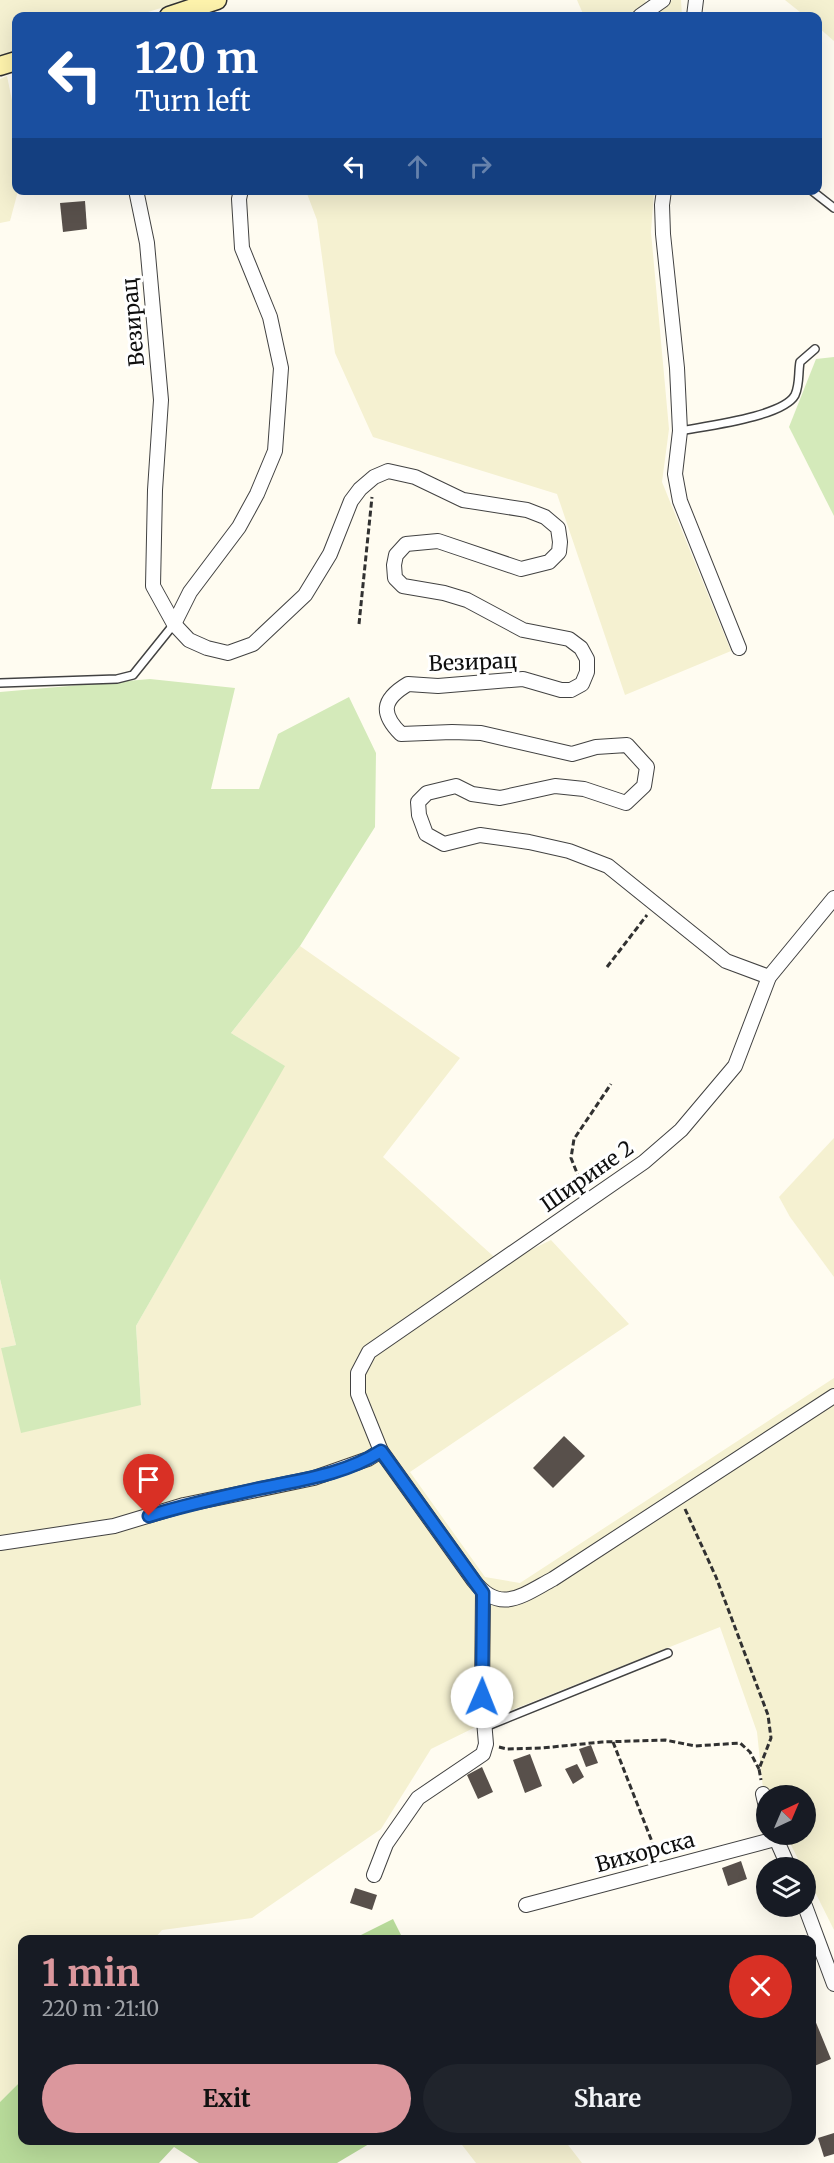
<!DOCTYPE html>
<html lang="en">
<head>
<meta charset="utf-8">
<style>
	body { margin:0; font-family:Merriweather,serif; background:#20242c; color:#f1f3f6; height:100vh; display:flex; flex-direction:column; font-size:22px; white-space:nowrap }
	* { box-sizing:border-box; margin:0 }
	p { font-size:20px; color:#9ea1a6 }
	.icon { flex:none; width:33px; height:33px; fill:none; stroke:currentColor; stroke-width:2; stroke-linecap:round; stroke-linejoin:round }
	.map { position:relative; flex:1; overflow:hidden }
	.sheet { position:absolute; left:18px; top:1935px; width:798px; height:210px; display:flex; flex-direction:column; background:#171b24; border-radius:12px; box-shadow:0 6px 24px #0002 }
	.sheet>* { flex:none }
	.banner { position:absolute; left:12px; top:12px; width:810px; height:183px; border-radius:12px; box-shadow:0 6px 24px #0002; background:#1a4fa0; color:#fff; overflow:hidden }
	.needle { width:39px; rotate:44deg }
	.tools { position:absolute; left:756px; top:1785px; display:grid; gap:12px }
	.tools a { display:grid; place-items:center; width:60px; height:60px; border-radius:50%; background:#171b24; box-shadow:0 6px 24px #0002; font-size:30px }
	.pin { position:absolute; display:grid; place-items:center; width:51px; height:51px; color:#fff; margin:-62px -26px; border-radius:50% 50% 50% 0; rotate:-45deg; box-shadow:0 0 6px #0007 }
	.pin .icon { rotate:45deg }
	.me { position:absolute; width:66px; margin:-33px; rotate:1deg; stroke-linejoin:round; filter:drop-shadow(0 0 4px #0008) }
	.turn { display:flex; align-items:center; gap:21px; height:126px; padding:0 24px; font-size:27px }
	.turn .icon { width:78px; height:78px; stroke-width:2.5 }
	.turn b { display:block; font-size:42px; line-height:51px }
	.lanes { display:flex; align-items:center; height:57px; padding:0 24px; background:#0003; justify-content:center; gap:30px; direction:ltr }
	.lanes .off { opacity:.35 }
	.round { display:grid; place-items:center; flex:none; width:63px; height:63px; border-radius:32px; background:#20242c }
	.overview { display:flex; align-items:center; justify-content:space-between; height:102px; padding:0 24px }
	h1 { font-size:36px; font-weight:700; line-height:45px; color:#db979d }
	.button { display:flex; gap:12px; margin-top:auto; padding:12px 24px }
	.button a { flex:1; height:69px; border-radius:36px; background:#db979d; color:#111; font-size:24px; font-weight:700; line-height:69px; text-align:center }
	.button a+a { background:#20242c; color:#f1f3f6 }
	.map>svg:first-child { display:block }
</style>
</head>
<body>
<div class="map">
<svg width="834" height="2163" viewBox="0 0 834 2163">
	<rect width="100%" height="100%" fill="#fffcf1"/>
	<g fill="#f5f1d1">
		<path d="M0,0H187L135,16H16V50L0,57Z"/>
		<path d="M577,0H645L652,16L672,0H681L682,16H584Z"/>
		<path d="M785,0H834V41L818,27V16H805Z"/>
		<path d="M7,76L16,120V190L18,191L10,221L0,223V79Z"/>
		<path d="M306,191H654L651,232L669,429L662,482L731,651L625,695L557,494L373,437L335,353L317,220Z"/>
		<path d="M300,946L460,1058L383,1157L502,1264L551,1240L629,1324L410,1472L485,1577L520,1583L834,1378V1930L806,1874V1868L802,1867L786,1835L806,1834V1796H766L763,1789L757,1732L720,1627L504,1713L431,1749L381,1829L252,1918L162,1930L154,1939L22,1940V2080L0,2102V1279L16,1345L1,1348L141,1405L136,1326L284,1066L231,1033Z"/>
		<path d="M834,1138V1277L790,1217L779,1197Z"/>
		<path d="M459,2141H565L582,2163H476Z"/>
	</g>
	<g fill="#d4eaba">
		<path d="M834,357V516L789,427L816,359Z"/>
		<path d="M150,679L235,688L211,789H259L278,734L349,697L376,753L375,827L300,946L231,1033L285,1066L136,1326L141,1405L21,1433L1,1348L16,1345L0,1279V692Z"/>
	</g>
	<g fill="#b8db9a">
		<path d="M393,1919L403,1939H353Z"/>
		<path d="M22,2080V2140L374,2141L337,2163H199L174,2147L159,2163H0V2102Z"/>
	</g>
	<g fill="#58504b">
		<path d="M85,201L87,229L63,232L60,203Z"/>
		<path d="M564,1436L585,1456L553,1488L533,1468Z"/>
		<path d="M591,1745L598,1763L586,1767L579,1749Z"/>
		<path d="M530,1754L542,1786L525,1793L513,1760Z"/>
		<path d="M577,1764L584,1777L573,1784L565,1769Z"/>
		<path d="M482,1767L493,1792L478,1799L467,1775Z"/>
		<path d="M741,1861L747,1879L728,1886L722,1868Z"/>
		<path d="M355,1888L377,1895L372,1910L350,1903Z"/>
		<path d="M812,2013L831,2059L812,2067Z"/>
		<path d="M834,2133V2154L824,2157L818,2138Z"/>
	</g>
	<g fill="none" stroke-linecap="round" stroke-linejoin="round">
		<defs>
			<g id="lane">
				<path d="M811,190L834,208"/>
				<path d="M680,431C705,426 783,417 795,395C800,384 798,373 800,362L815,349"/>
				<path d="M0,683L117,679L133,675L174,624"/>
				<path d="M485,1727L668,1653"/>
			</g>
			<g id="street">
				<path d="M640,16L663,0"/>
				<path d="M694,16L696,0"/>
				<path d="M136,190L147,243L161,400L155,490L153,586L174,624L189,640L207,648L228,653L253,644L305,595L330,554L351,501L360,489L374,477L388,471L415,477L463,500L527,510L545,517L558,528L560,542L559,552L549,562L521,569L438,541L406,544L396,555L394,565L395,578L403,586L444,593L467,600L523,630L569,639L581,648L587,659V672L582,684L571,690H561L523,679L438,686L408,684C381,700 381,714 401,734L452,732L481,733L572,754L596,747L627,745L647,767L644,786L626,803L584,789L555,786L500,798L472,794L456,786L427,793L418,802L419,815L426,834L444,844L480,835L529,842L569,851L608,866L726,961L769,977"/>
				<path d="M664,190L662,205L663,234L677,368L680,431L675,474L680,501L739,648"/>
				<path d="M174,624L190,592L239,527L257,494L275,451L281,368L270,317L242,248L239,199L241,190"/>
				<path d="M834,898L769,977L735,1066L681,1130L644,1162L369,1352L358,1373V1394L381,1451L474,1581C500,1615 523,1595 553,1579L834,1396"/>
				<path d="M0,1543L114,1526L184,1505L314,1478L368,1459L381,1451"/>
				<path d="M763,1794L766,1807"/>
				<path d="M774,1834L789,1868"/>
				<path d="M374,1875L386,1844L418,1798L483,1754L486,1744L482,1697L483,1593"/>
				<path d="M526,1905L775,1839"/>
				<path d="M805,1906L834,1984"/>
			</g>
			<g id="secondary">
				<path d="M169,16L217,0"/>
				<path d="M0,66L16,61"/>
			</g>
		</defs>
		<use href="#lane" stroke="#424242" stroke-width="10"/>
		<use href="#street" stroke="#424242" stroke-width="16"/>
		<use href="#secondary" stroke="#313131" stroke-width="21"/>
		<g stroke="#313131" stroke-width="3" stroke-dasharray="6 3" stroke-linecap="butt">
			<path d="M359,624L372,497"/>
			<path d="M607,967L647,915"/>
			<path d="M583,1188L571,1158L574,1139L611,1084"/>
			<path d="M685,1509L716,1577L768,1715L771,1738L759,1769L761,1780"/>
			<path d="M613,1742L658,1857"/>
			<path d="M499,1747L507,1749L542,1748L602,1742L665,1740L695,1746L740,1743L750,1752L759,1769"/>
		</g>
		<use href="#lane" stroke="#fff" stroke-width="7"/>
		<use href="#street" stroke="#fff" stroke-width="14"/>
		<use href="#secondary" stroke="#fff4ad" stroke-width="18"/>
	</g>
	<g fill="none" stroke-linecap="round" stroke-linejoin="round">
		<defs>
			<path id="route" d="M149,1516C185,1505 221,1497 257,1489C299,1480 344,1475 381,1451L483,1593L482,1697"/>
		</defs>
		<use href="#route" stroke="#114b97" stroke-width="15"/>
		<use href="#route" stroke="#1a73e8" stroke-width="10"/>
	</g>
	<g text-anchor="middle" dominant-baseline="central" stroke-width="6" stroke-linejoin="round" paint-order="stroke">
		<g font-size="21" fill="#0f0f0f" stroke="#fff">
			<text transform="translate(133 322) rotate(-95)">Везирац</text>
			<text transform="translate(473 662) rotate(-2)">Везирац</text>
			<text transform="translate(587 1176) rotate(-35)">Ширине 2</text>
			<text transform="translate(645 1852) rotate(-15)">Вихорска</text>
		</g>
	</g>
</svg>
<div class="tools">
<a><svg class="needle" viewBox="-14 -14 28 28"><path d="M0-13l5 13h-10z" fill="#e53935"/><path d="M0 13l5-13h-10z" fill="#9ea1a6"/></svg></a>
<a><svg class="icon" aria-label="layers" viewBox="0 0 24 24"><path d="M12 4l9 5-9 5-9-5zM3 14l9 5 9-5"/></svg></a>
</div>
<div class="pin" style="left:149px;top:1516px;background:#d93025"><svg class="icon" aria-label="arrive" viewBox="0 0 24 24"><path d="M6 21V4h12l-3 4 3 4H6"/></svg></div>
<svg class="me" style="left:482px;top:1697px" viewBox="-20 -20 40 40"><circle r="19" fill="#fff"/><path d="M0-13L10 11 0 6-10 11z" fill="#1a73e8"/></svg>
<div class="banner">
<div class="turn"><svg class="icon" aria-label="left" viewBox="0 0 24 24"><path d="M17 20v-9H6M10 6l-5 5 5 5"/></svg><div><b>120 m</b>Turn left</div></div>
<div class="lanes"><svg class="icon" aria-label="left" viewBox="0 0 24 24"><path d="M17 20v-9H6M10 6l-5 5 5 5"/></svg><svg class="icon off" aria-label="ahead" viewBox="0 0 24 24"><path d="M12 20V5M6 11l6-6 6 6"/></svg><svg class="icon off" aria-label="right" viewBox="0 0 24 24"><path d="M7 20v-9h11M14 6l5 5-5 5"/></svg></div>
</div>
<section class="sheet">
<div class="overview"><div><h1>1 min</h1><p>220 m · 21:10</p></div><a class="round" style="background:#d93025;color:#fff"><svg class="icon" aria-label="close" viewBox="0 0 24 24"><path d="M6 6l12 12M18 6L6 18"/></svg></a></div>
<div class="button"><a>Exit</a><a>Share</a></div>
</section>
</div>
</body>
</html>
